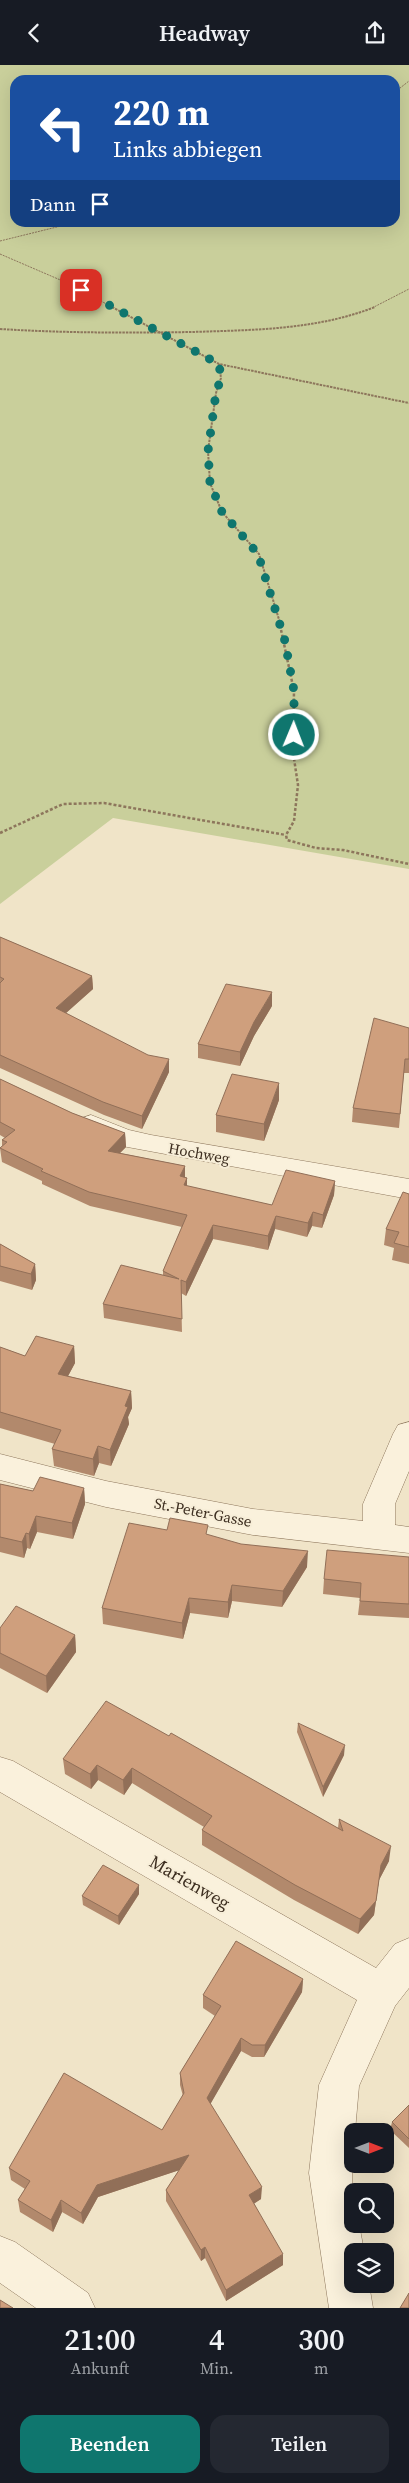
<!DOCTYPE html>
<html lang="de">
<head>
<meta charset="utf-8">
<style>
	body { margin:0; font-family:"Source Serif 4",serif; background:#242831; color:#f1f3f6; height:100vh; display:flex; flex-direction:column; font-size:19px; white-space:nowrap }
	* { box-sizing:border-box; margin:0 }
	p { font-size:16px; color:#9ea1a6 }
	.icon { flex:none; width:28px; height:28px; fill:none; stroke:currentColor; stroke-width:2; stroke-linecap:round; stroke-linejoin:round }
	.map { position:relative; height:2243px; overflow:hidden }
	.side { display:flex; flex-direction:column; background:#171b24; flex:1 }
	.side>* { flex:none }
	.hud { position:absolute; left:10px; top:10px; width:390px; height:152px; border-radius:15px; box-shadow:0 5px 20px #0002; background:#1a4fa0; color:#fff; overflow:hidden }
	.needle { width:32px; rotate:90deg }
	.buttons { position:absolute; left:344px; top:2058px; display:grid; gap:10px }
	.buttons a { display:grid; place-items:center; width:50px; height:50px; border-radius:10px; background:#171b24; box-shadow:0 5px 20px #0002; font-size:25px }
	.pin { position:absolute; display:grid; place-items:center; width:42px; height:42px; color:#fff; margin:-21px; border-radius:10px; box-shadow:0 2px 8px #0006 }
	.me { position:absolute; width:55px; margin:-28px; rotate:1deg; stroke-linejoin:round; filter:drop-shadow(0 0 4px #0008) }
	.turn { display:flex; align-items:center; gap:18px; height:105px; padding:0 20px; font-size:22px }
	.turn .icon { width:65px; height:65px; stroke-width:2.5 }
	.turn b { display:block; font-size:35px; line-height:42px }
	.then { display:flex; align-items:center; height:48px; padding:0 20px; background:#0003; gap:10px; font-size:19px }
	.eta { display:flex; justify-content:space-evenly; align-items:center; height:85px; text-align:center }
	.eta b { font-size:30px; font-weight:600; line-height:35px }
	.cta { display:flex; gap:10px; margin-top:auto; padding:10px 20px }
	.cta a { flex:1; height:58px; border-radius:15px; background:#0f766e; color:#fff; font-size:20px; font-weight:600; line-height:58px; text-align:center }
	.cta a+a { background:#242831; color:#f1f3f6 }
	header { display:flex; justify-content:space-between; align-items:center; height:65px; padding:0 20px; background:#171b24; font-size:22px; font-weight:600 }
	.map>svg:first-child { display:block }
</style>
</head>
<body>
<header><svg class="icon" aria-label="back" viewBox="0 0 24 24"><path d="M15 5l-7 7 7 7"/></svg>Headway<svg class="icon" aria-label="share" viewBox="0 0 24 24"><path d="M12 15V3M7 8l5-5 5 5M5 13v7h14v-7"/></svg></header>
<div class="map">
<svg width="409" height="2243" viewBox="0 0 409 2243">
	<rect width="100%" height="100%" fill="#f0e4c8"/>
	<path fill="#c9cf9b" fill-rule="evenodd" d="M0,0H409V804L113,753L0,839ZM15,15H395V158H15Z"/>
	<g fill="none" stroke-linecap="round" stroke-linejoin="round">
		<defs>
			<g id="street">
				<path d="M91,1050L129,1065L151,1070L409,1114V1134L122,1081L82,1065L78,1059L82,1053Z"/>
				<path d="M409,1357V1406L395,1439V1460L409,1462V1488L253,1470L106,1442L0,1415V1389L106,1416L253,1444L363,1456V1439L393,1369L398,1360Z"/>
				<path d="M0,1692L13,1696L376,1903L395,1879L409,1873V1923L395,1941L359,2021L355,2066H352V2159H359L364,2186H352V2219H369L373,2243H329L309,2108L319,2020L357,1935L0,1727Z"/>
				<path d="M0,2171L15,2177L88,2228L95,2243H36L0,2218Z"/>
			</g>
		</defs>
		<use href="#street" stroke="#8d765c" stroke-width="1"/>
		<g stroke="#8d765c" stroke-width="1" stroke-dasharray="2 1" stroke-linecap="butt">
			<path d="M395,27L409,16"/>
			<path d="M0,176L73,158"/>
			<path d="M0,189L65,217L114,243"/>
			<path d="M372,243L409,224"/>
		</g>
		<g stroke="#8d765c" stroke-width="2" stroke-dasharray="2.5 1" stroke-linecap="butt">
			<path d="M112,242L219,299L409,338"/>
			<path d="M0,264C64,268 127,268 191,267C253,265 316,265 375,242"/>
			<path d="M219,299L221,313L216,328L208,386L210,418L222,447L259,489L281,561"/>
		</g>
		<g stroke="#8d765c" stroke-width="2.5" stroke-dasharray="3 2" stroke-linecap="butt">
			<path d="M280,560L294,626L293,687L298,720L294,756L286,770L287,775L316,783L343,785L409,799"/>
			<path d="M0,768L63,739L104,738L286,770"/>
		</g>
		<use href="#street" fill="#faf1dc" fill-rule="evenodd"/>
	</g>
	<g fill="#b2896c">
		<path d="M0,872L92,911L93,924L66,948L169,1007L142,1064L104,1050L0,1003Z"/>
		<path d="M272,941L254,971L240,1001L198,993V979Z"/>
		<path d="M409,963V1008H404L399,1063L352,1057L353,1043Z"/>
		<path d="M0,1014L72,1048L125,1068L126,1082L120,1088L185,1101V1112L187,1113V1121L272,1140L335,1116L334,1130L322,1163L312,1161L307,1172L275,1164L268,1185L213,1174L186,1231L181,1228L182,1267L104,1253L103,1239L163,1210V1206L182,1162L90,1141L42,1119V1116L2,1097L0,1083L2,1081V1075L5,1073L0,1070Z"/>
		<path d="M279,1035L264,1076L216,1067V1050Z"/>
		<path d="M409,1129V1199L392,1195L394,1183L384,1180L386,1164Z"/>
		<path d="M0,1179L35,1199L36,1215L32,1225L0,1216Z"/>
		<path d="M74,1281L75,1298L68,1311L131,1326L132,1343L128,1352L129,1359L111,1401L99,1398L94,1411L54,1401L52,1384L55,1379L0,1363V1282L25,1291Z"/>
		<path d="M0,1419L33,1426L84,1423L85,1439L73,1474L37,1467L30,1484L27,1483L24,1493L0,1487Z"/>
		<path d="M167,1465L208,1470L307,1502L282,1542L232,1536L228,1553L190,1548L183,1574L103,1559L102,1543Z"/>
		<path d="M409,1492V1553L358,1550L360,1533L323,1529L324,1514Z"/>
		<path d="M0,1563L75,1570L76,1587L47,1628L0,1603Z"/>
		<path d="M298,1658L344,1690L323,1732L297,1667Z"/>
		<path d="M169,1671L338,1763L339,1754L389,1796L379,1815L374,1850L358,1869L294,1835L202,1780V1765L204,1762L132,1718L124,1730L98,1715L91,1724L65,1709L63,1694Z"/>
		<path d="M139,1829L119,1860L83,1840L82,1831Z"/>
		<path d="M303,1914L302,1927L264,1992H252L241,1986L210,2039L261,2134L254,2138L283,2200L226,2236L205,2193L201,2196L166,2136V2125L179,2105L98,2132L83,2159L62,2147L53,2167L20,2147L18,2135L25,2124L11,2115L9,2103L162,2065L183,2031L180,2020V2008L215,1951L203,1943V1930Z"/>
		<path d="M409,2040V2083L390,2065L392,2057Z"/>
	</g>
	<g fill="#916f58">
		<path d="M92,911L93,924L57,956L56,943Z"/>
		<path d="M272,927V941L254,971L240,1001V987L254,957Z"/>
		<path d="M169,994V1007L142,1064V1051Z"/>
		<path d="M279,1018V1035L264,1076V1059Z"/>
		<path d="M125,1068L126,1082L109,1099L108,1086Z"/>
		<path d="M185,1101V1115L180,1111Z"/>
		<path d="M187,1113V1126L184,1120Z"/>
		<path d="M335,1116L334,1130L322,1163L323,1150Z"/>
		<path d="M313,1147L312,1161L307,1172L308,1158Z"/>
		<path d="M276,1151L275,1164L268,1185V1171Z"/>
		<path d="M213,1160V1174L186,1231V1217Z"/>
		<path d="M35,1199L36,1215L32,1225L31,1209Z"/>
		<path d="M74,1281L75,1298L60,1326L58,1309Z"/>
		<path d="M131,1326L132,1343L128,1352L129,1359L111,1401L110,1385L125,1341Z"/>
		<path d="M98,1381L99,1398L94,1411L93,1394Z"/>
		<path d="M84,1423L85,1439L73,1474L72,1458Z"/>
		<path d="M36,1451L37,1467L30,1484L29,1469Z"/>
		<path d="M26,1468L27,1483L24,1493L22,1477Z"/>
		<path d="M308,1486L307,1502L282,1542L283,1526Z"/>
		<path d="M232,1520V1536L228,1553V1537Z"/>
		<path d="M189,1533L190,1548L183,1574L182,1558Z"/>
		<path d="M75,1570L76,1587L47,1628L46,1611Z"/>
		<path d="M345,1680L344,1690L323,1732V1722Z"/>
		<path d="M97,1700L98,1715L91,1724L90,1709Z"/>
		<path d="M132,1703V1718L124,1730L123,1715Z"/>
		<path d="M391,1781L389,1796L379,1815L374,1850L358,1869L360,1854L381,1800Z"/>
		<path d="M139,1820V1829L119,1860L118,1851Z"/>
		<path d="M303,1914L302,1927L264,1992L265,1980Z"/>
		<path d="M241,1973V1986L207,2045V2033Z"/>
		<path d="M189,2090V2102L98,2132L83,2159L81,2148L97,2120Z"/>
		<path d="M262,2122L261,2134L249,2142V2130Z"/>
		<path d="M61,2135L62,2147L53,2167L51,2155Z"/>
		<path d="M205,2182V2193L201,2196V2185Z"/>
		<path d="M283,2189V2200L226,2236V2225Z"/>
	</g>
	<g fill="#cf9f7d" stroke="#916f58">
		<path d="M0,872L92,911L56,943L148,990L169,994L142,1051L103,1037L0,990V918L4,914L0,912Z"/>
		<path d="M226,919L272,927L254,957L240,987L198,979Z"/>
		<path d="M374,953L409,963V994H405L400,1049L353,1043Z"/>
		<path d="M232,1009L279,1018L264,1059L216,1050Z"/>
		<path d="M0,1014L72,1048L125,1068L108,1086L185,1101L180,1111L187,1113L184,1120L272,1140L286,1105L335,1116L323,1150L313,1147L308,1158L276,1151L268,1171L213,1160L186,1217L181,1215L182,1254L103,1239L121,1200L179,1214L163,1206L187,1150L89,1127L41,1106L43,1104L0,1083L7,1077L2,1075L15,1065L0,1057Z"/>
		<path d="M403,1127L409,1129V1182L394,1178L399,1167L386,1164Z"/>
		<path d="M0,1179L35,1199L31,1209L0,1201Z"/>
		<path d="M36,1271L74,1281L58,1309L131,1326L125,1341L128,1342L110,1385L98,1381L93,1394L52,1384L61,1365L0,1347V1282L25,1291Z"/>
		<path d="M40,1412L84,1423L72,1458L36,1451L29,1469L26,1468L22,1477L0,1472V1419L33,1426Z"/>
		<path d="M170,1453L208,1460L206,1469L241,1479L308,1486L283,1526L232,1520L228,1537L189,1533L182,1558L102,1543L129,1458L167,1465Z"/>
		<path d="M327,1485L409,1492V1539L360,1536L361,1518L324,1514Z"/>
		<path d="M16,1541L75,1570L46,1611L0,1588V1563Z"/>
		<path d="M106,1636L169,1671L171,1668L343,1766L339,1754L391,1781L381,1800L376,1836L360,1854L295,1820L202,1765L212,1751L132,1703L123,1715L97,1700L90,1709L63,1694Z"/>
		<path d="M298,1658L345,1680L323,1722Z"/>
		<path d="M103,1800L139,1820L118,1851L82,1831Z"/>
		<path d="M236,1876L303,1914L265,1980H252L241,1973L207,2033L262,2122L249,2130L283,2189L226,2225L205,2182L201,2185L166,2125L189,2090L97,2120L81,2148L61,2135L51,2155L18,2135L30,2116L9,2103L64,2008L162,2065L184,2028L180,2008L221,1941L203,1930Z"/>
		<path d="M409,2040V2074L392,2057Z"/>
		<path d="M409,2228V2243H400Z"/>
		<path d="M0,2235L13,2243H0Z"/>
	</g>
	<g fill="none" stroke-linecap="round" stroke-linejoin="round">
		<path stroke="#0f766e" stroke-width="9" stroke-dasharray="0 16.2" d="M81,225L219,299L221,313L216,328L208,386L210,418L222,447L258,489L285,576L294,626V670"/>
	</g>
	<g text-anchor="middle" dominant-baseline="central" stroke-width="4" stroke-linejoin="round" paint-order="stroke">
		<g font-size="15" fill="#3d2e20" stroke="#f7eed8">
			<text transform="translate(199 1088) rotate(10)">Hochweg</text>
			<text transform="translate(203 1447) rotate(11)">St.-Peter-Gasse</text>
		</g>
		<g font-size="18" fill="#3d2e20" stroke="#f7eed8">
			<text transform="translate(190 1817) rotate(30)">Marienweg</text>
		</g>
	</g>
</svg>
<div class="buttons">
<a><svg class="needle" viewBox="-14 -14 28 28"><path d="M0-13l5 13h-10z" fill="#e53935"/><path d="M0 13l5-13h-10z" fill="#9ea1a6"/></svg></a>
<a><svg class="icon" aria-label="search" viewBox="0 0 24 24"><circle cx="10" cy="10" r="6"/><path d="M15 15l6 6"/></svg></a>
<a><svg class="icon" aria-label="layers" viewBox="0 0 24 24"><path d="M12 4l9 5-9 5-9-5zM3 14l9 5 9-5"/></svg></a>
</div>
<div class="pin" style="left:81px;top:225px;background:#d93025"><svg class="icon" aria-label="arrive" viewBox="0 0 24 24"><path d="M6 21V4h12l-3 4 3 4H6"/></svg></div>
<svg class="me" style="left:294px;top:670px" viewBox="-20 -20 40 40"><circle r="17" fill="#0f766e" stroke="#fff" stroke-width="3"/><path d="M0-11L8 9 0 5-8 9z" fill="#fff"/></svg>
<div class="hud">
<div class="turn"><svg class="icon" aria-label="left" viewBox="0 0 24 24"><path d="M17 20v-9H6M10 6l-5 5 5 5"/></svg><div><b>220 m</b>Links abbiegen</div></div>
<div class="then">Dann<svg class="icon" aria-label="arrive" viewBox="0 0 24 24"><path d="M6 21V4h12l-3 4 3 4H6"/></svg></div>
</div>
</div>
<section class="side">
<div class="eta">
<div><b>21:00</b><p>Ankunft</p></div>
<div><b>4</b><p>Min.</p></div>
<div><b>300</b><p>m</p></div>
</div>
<div class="cta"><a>Beenden</a><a>Teilen</a></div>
</section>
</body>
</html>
